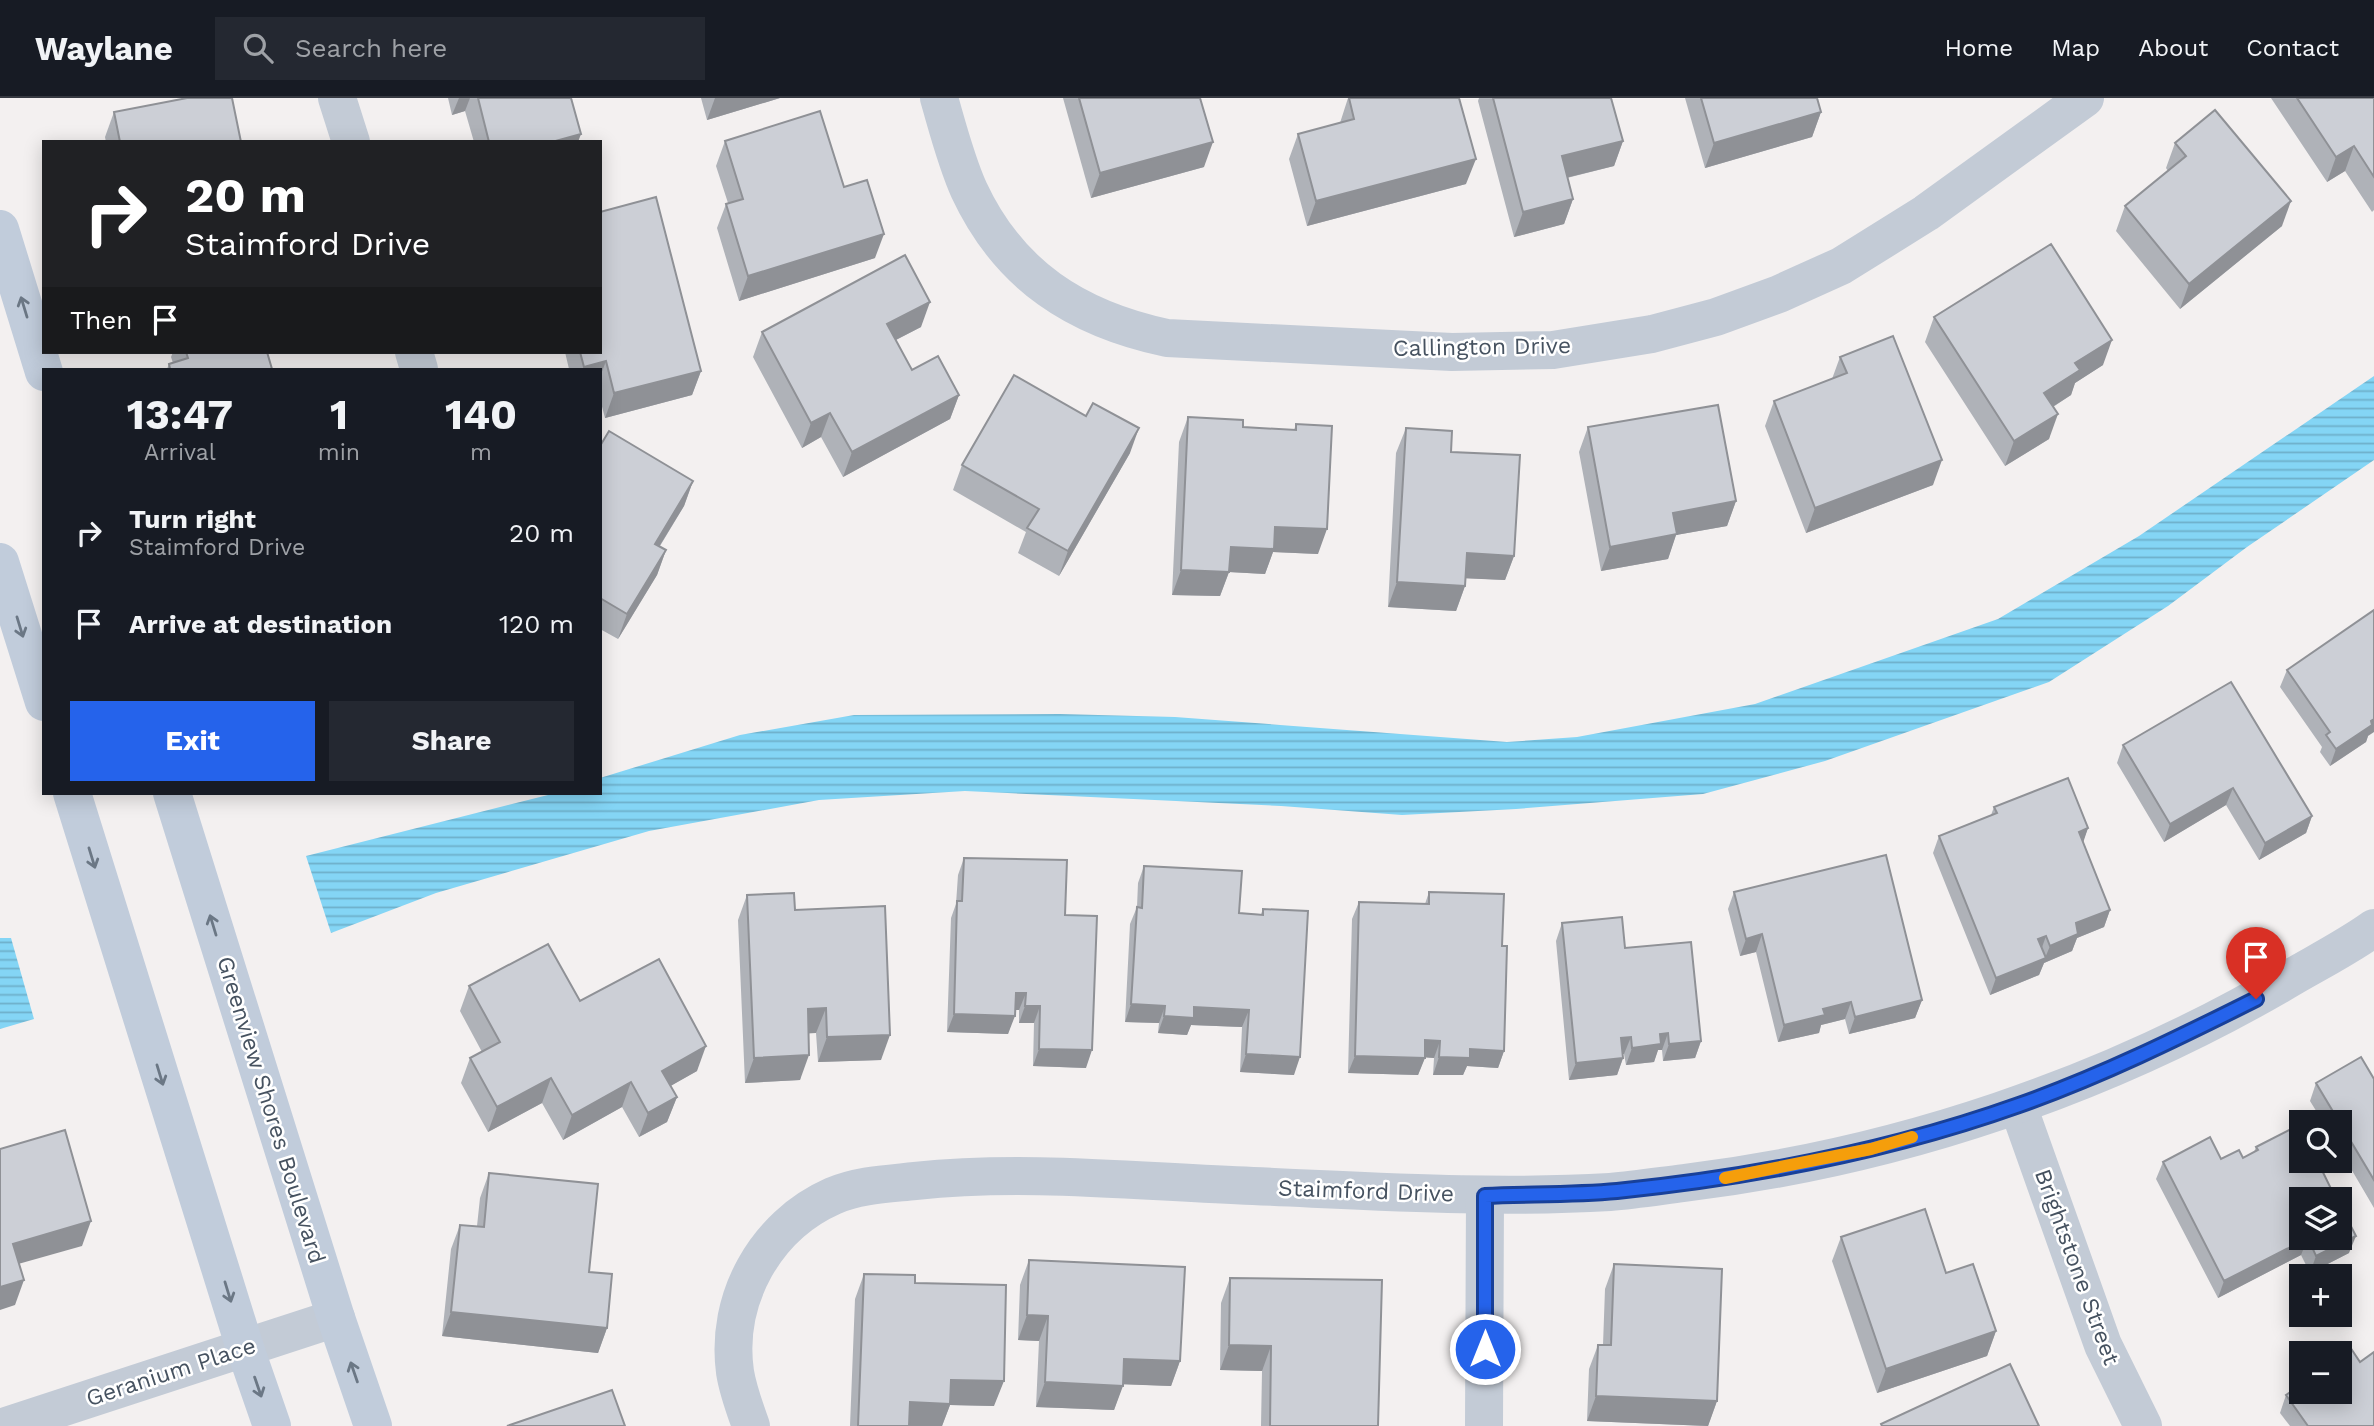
<!DOCTYPE html>
<html lang="en">
<head>
<meta charset="utf-8">
<style>
	body { margin:0; font-family:"Work Sans",sans-serif; background:#242831; color:#f1f3f6; height:100vh; display:flex; flex-direction:column; font-size:26px; white-space:nowrap }
	* { box-sizing:border-box; margin:0 }
	p { font-size:23px; color:#9ea1a6 }
	.icon { flex:none; width:38px; height:38px; fill:none; stroke:currentColor; stroke-width:2; stroke-linecap:round; stroke-linejoin:round }
	.map { position:relative; flex:1; overflow:hidden }
	.side { position:absolute; left:42px; top:270px; width:560px; height:427px; display:flex; flex-direction:column; background:#171b24; border-radius:0px; box-shadow:0 4px 18px #0003 }
	.side>* { flex:none }
	.top-card { position:absolute; left:42px; top:42px; width:560px; height:214px; border-radius:0px; box-shadow:0 4px 18px #0003; background:#202124; color:#fff; overflow:hidden }
	.buttons { position:absolute; left:2289px; top:1012px; display:grid; gap:14px }
	.buttons a { display:grid; place-items:center; width:63px; height:63px; border-radius:0px; background:#171b24; box-shadow:0 4px 18px #0003; font-size:35px }
	.pin { position:absolute; display:grid; place-items:center; width:60px; height:60px; color:#fff; margin:-72px -30px; border-radius:50% 50% 50% 0; rotate:-45deg; box-shadow:0 0 7px #0007 }
	.pin .icon { rotate:45deg }
	.me { position:absolute; width:77px; margin:-38px; rotate:0deg; stroke-linejoin:round; filter:drop-shadow(0 0 5px #0008) }
	.turn { display:flex; align-items:center; gap:24px; height:147px; padding:0 28px; font-size:32px }
	.turn .icon { width:91px; height:91px; stroke-width:2.5 }
	.turn b { display:block; font-size:49px; line-height:60px }
	.then { display:flex; align-items:center; height:66px; padding:0 28px; background:#0003; gap:14px; font-size:26px }
	.eta { display:flex; justify-content:space-evenly; align-items:center; height:119px; text-align:center }
	.eta b { font-size:42px; font-weight:700; line-height:49px }
	.primary-button { display:flex; gap:14px; margin-top:auto; padding:14px 28px }
	.primary-button a { flex:1; height:80px; border-radius:0px; background:#2563eb; color:#fff; font-size:28px; font-weight:700; line-height:80px; text-align:center }
	.primary-button a+a { background:#242831; color:#f1f3f6 }
	ul { padding:0; list-style:none }
	li { display:flex; align-items:center; gap:21px; height:91px; padding:0 28px }
	li div { flex:1 }
	li b { display:block; font-size:26px }
	li em { font-style:normal }
	header { display:flex; align-items:center; gap:42px; box-sizing:border-box; height:98px; padding:0 35px; background:#171b24; border-bottom:2px solid #363941 }
	header strong { font-size:33px }
	nav { display:flex; gap:38px; margin-inline-start:auto; font-size:24px }
	.search { width:490px; height:63px; background:#242831; display:flex; align-items:center; gap:18px; box-sizing:border-box; padding:0 24px; border-radius:0px; color:#9ea1a6; font-size:26px }
	.map>svg:first-child { display:block }
</style>
</head>
<body>
<header>
<strong>Waylane</strong>
<div class="search"><svg class="icon" aria-label="search" viewBox="0 0 24 24"><circle cx="10" cy="10" r="6"/><path d="M15 15l6 6"/></svg>Search here</div>
<nav><a>Home</a><a>Map</a><a>About</a><a>Contact</a></nav>
</header>
<div class="map">
<svg width="2374" height="1328" viewBox="0 0 2374 1328">
	<defs>
		<pattern id="water-rules" width="6" height="5" patternUnits="userSpaceOnUse" patternTransform="scale(1.75)"><rect width="6" height="5" fill="#84d5f5"/><path d="M0 2.5h6" fill="none" stroke="#6eafca"/></pattern>
	</defs>
	<rect width="100%" height="100%" fill="#f3f0f0"/>
	<g fill="url(#water-rules)">
		<path d="M2374,278V362L2247,449L2168,508L2049,584L1825,663L1703,696L1516,711L1402,717L1281,708L965,693L819,702L649,733L436,795L331,835L306,758L556,695H600V680L740,637L854,617L1060,616L1175,619L1507,644L1577,639L1755,606L1998,521L2139,438Z"/>
		<path d="M0,840H11L34,921L0,931Z"/>
	</g>
	<g fill="none" stroke-linecap="round" stroke-linejoin="round">
		<g stroke="#c3cbd6" stroke-width="38">
			<path d="M337,0L351,44"/>
			<path d="M939,0C948,31 956,63 969,92C1009,178 1077,221 1167,240L1452,254L1553,252L1652,236L1716,219L1779,196L1841,168L1926,115L2085,0"/>
			<path d="M414,254L419,271"/>
			<path d="M2018,1008L2103,1247L2143,1328"/>
			<path d="M6,1328L336,1220"/>
			<path d="M751,1328C745,1311 738,1293 735,1274C725,1201 765,1128 833,1098C859,1087 887,1086 915,1083C1027,1071 1141,1084 1253,1088C1372,1093 1491,1101 1610,1094C1635,1092 1660,1088 1684,1085C1898,1059 2108,988 2294,878C2320,863 2349,848 2374,830"/>
			<path d="M1484,1328L1485,1098"/>
		</g>
		<g stroke="#c1ccdb" stroke-width="38">
			<path d="M0,131L44,274"/>
			<path d="M0,464L44,604"/>
			<path d="M72,695L245,1250L272,1328"/>
			<path d="M172,695L336,1220L373,1328"/>
		</g>
	</g>
	<g fill="#afb2b8">
		<path d="M448,0H571L578,44H474L465,13L452,17Z"/>
		<path d="M701,0H780L707,22Z"/>
		<path d="M1063,0H1200L1204,69L1091,100Z"/>
		<path d="M1348,0L1466,86L1307,128L1289,61L1298,36L1340,25Z"/>
		<path d="M1479,0H1611L1623,43L1614,68L1567,80L1573,101L1564,126L1514,139L1478,3Z"/>
		<path d="M1685,0H1817L1821,14L1812,39L1705,70Z"/>
		<path d="M2271,0H2374V112L2372,114L2345,73L2327,84Z"/>
		<path d="M114,14L241,44H106L105,39Z"/>
		<path d="M725,43L844,89L875,160L739,203L717,130L726,106L728,105L716,68Z"/>
		<path d="M2175,45L2282,128L2180,211L2116,133L2125,108L2168,73L2166,70Z"/>
		<path d="M1934,219L2103,267L2075,285L2071,297L2053,309L2049,341L2005,368L1925,244Z"/>
		<path d="M921,229L896,242L912,272L959,297L950,321L843,379L821,339L802,350L753,259L762,234Z"/>
		<path d="M173,254H267L272,271H167L169,266L173,265L171,259Z"/>
		<path d="M565,254H600L701,273L692,297L605,320L600,301V271H569Z"/>
		<path d="M1840,259L1933,387L1806,435L1765,328L1774,303L1832,281Z"/>
		<path d="M1188,319L1243,329L1294,332L1296,326L1318,456L1273,454L1265,476L1229,474L1220,498L1172,497L1179,344Z"/>
		<path d="M1588,329L1736,403L1727,428L1676,437L1668,461L1601,473L1579,354Z"/>
		<path d="M1406,330L1451,354L1514,458L1505,482L1466,480L1465,488L1456,513L1388,509L1396,355Z"/>
		<path d="M600,348L693,383L684,408L660,448L666,452L657,477L618,541L600,531Z"/>
		<path d="M1130,355L1059,478L1018,455L1026,434L953,392L962,367Z"/>
		<path d="M2287,572L2368,638L2366,644L2330,668L2320,654L2322,649L2280,589Z"/>
		<path d="M2123,647L2312,718L2306,735L2259,762L2226,707L2164,744L2117,665Z"/>
		<path d="M1994,709L2088,730L2083,743L2110,812L2104,829L2077,840L2072,853L2044,865L2039,877L1990,897L1933,755L1939,738L1991,717Z"/>
		<path d="M964,760L1065,817L1086,970L1033,968L1034,925H1019V912H1015L1008,936L947,934L951,820L956,806L958,777Z"/>
		<path d="M1144,768L1239,815L1261,816L1263,811L1294,977L1240,974L1242,929L1191,927L1187,937L1158,935L1159,925L1125,924L1130,826L1137,809L1138,785Z"/>
		<path d="M1429,794L1502,848L1504,953L1498,970L1467,968L1463,977H1433L1434,960L1425,959L1418,977L1348,975L1352,821L1359,804L1425,806Z"/>
		<path d="M1734,794L1922,902L1915,920L1849,936L1845,921L1821,927L1819,935L1778,944L1756,854L1740,858L1728,811Z"/>
		<path d="M747,797L795,812L881,962L818,964L816,935H809L800,982L745,985L738,822Z"/>
		<path d="M1562,825L1625,850L1701,943L1695,960L1663,963L1662,952H1658L1654,964L1626,967L1624,956H1623V960L1617,977L1569,982L1556,843Z"/>
		<path d="M469,888L580,903L697,973L670,988L677,999L667,1024L639,1039L622,1009L563,1042L542,1005L488,1034L461,985L470,960L482,954L460,913Z"/>
		<path d="M2374,981V1110L2340,1052V1024H2323L2310,1003L2316,985Z"/>
		<path d="M2256,1049L2340,1139L2349,1155L2310,1175L2301,1157L2218,1200L2156,1081L2163,1064L2243,1060L2254,1054Z"/>
		<path d="M489,1075L589,1174L607,1230L598,1255L442,1238L451,1151L460,1127L477,1128L480,1100Z"/>
		<path d="M1841,1139L1946,1175L1996,1233L1987,1258L1877,1295L1832,1163Z"/>
		<path d="M1029,1162L1180,1263L1171,1288L1123,1286L1114,1312L1036,1309L1039,1243L1018,1242L1020,1187Z"/>
		<path d="M1614,1166L1717,1303L1708,1328L1587,1323L1589,1271L1598,1247H1603L1605,1191Z"/>
		<path d="M864,1176L915,1185L994,1308L950,1307L942,1328H850L855,1201Z"/>
		<path d="M1230,1180L1378,1328H1261L1262,1273L1220,1272L1221,1205Z"/>
		<path d="M2360,1264L2374,1328H2290L2280,1315L2286,1297Z"/>
	</g>
	<g fill="#8f9196">
		<path d="M459,0H470L465,13L452,17Z"/>
		<path d="M715,0H780L707,22Z"/>
		<path d="M1821,14L1812,39L1705,70L1714,45Z"/>
		<path d="M581,36L578,44H552Z"/>
		<path d="M1623,43L1614,68L1553,83L1562,58Z"/>
		<path d="M1213,44L1204,69L1091,100L1100,75Z"/>
		<path d="M2354,48L2345,73L2327,84L2336,59Z"/>
		<path d="M1476,61L1466,86L1307,128L1316,103Z"/>
		<path d="M1573,101L1564,126L1514,139L1523,114Z"/>
		<path d="M2291,103L2282,128L2180,211L2189,186Z"/>
		<path d="M884,136L875,160L739,203L748,178Z"/>
		<path d="M930,204L921,229L878,251L887,226Z"/>
		<path d="M2112,242L2103,267L2075,285L2071,297L2035,320L2044,295L2075,265Z"/>
		<path d="M606,263L600,279V271H583L584,269Z"/>
		<path d="M701,273L692,297L605,320L614,295Z"/>
		<path d="M959,297L950,321L843,379L852,354Z"/>
		<path d="M830,315L821,339L802,350L811,325Z"/>
		<path d="M2058,316L2049,341L2005,368L2014,343Z"/>
		<path d="M1139,330L1130,355L1059,478L1068,453Z"/>
		<path d="M1942,362L1933,387L1806,435L1815,410Z"/>
		<path d="M693,383L684,408L646,470L655,446Z"/>
		<path d="M1736,403L1727,428L1676,437L1668,461L1601,473L1610,449L1673,415Z"/>
		<path d="M1275,429L1327,431L1318,456L1273,454L1265,476L1229,474L1220,498L1172,497L1181,472Z"/>
		<path d="M666,452L657,477L618,541L627,516Z"/>
		<path d="M1467,455L1514,458L1505,482L1458,480Z"/>
		<path d="M1397,484L1465,488L1456,513L1388,509Z"/>
		<path d="M2374,621V634L2368,638L2366,644L2330,668L2336,651Z"/>
		<path d="M2233,690L2226,707L2164,744L2170,726Z"/>
		<path d="M2312,718L2306,735L2259,762L2265,745Z"/>
		<path d="M2088,730L2082,748L2079,734Z"/>
		<path d="M2110,812L2104,829L2077,840L2072,853L2044,865L2039,877L1990,897L1996,880L2045,860L2050,848L2076,825Z"/>
		<path d="M1762,836L1756,854L1740,858L1746,841Z"/>
		<path d="M2046,838L2040,855L2038,841Z"/>
		<path d="M1016,895H1026L1019,912H1009Z"/>
		<path d="M1922,902L1915,920L1849,936L1855,919Z"/>
		<path d="M1851,904L1845,921L1821,927L1819,935L1778,944L1784,927L1823,911Z"/>
		<path d="M1131,906L1165,908L1159,925L1125,924Z"/>
		<path d="M1025,908H1040L1034,925H1019Z"/>
		<path d="M1194,909L1249,912L1242,929L1191,927L1187,937L1158,935L1164,918Z"/>
		<path d="M826,910L816,935L799,936L808,911Z"/>
		<path d="M954,916L1015,918L1008,936L947,934Z"/>
		<path d="M1668,935L1662,952H1658L1654,964L1626,967L1632,950L1660,936Z"/>
		<path d="M890,937L881,962L818,964L827,939Z"/>
		<path d="M1631,939L1624,956L1614,957L1621,940Z"/>
		<path d="M1425,942L1440,943L1434,960L1419,959Z"/>
		<path d="M1701,943L1695,960L1663,963L1669,946Z"/>
		<path d="M706,948L697,973L653,998L662,973Z"/>
		<path d="M1039,951L1092,952L1086,970L1033,968Z"/>
		<path d="M1470,951L1504,953L1498,970L1467,968L1463,977H1433L1439,959Z"/>
		<path d="M1246,956L1300,959L1294,977L1240,974Z"/>
		<path d="M809,957L800,982L745,985L754,960Z"/>
		<path d="M1355,958L1425,960L1418,977L1348,975Z"/>
		<path d="M1623,960L1617,977L1569,982L1576,965Z"/>
		<path d="M551,980L542,1005L488,1034L497,1009Z"/>
		<path d="M631,984L622,1009L563,1042L572,1017Z"/>
		<path d="M677,999L667,1024L639,1039L648,1015Z"/>
		<path d="M91,1123L82,1148L4,1170L13,1146Z"/>
		<path d="M2356,1138L2349,1155L2310,1175L2316,1158Z"/>
		<path d="M2308,1140L2301,1157L2218,1200L2224,1183Z"/>
		<path d="M24,1182L15,1207L0,1212V1189Z"/>
		<path d="M451,1214L607,1230L598,1255L442,1238Z"/>
		<path d="M1027,1217L1048,1218L1039,1243L1018,1242Z"/>
		<path d="M1996,1233L1987,1258L1877,1295L1886,1271Z"/>
		<path d="M1229,1247L1271,1248L1262,1273L1220,1272Z"/>
		<path d="M1124,1261L1180,1263L1171,1288L1115,1286Z"/>
		<path d="M951,1282L1004,1283L994,1308L950,1307L942,1328H901L910,1304Z"/>
		<path d="M1045,1284L1123,1288L1114,1312L1036,1309Z"/>
		<path d="M1596,1298L1717,1303L1708,1328L1587,1323Z"/>
	</g>
	<g fill="#cccfd6" stroke="#8f9196" stroke-width="2">
		<path d="M187,0H232L241,44H120L114,14Z"/>
		<path d="M478,0H571L581,36L552,44H489Z"/>
		<path d="M1079,0H1200L1213,44L1100,75Z"/>
		<path d="M1349,0H1459L1476,61L1316,103L1298,36L1354,21Z"/>
		<path d="M1493,0H1611L1623,43L1562,58L1573,101L1523,114Z"/>
		<path d="M1701,0H1817L1821,14L1714,45Z"/>
		<path d="M2297,0H2374V79L2354,48L2336,59Z"/>
		<path d="M2215,12L2291,103L2189,186L2125,108L2186,58L2175,45Z"/>
		<path d="M820,13L844,89L867,82L884,136L748,178L726,106L743,101L725,43Z"/>
		<path d="M656,99L701,273L614,295L606,263L584,269L580,254H600V114Z"/>
		<path d="M2051,146L2112,242L2075,265L2080,272L2044,295L2058,316L2014,343L1934,219Z"/>
		<path d="M905,157L930,204L887,226L912,272L938,258L959,297L852,354L830,315L811,325L762,234Z"/>
		<path d="M1893,238L1942,362L1815,410L1774,303L1847,275L1840,259Z"/>
		<path d="M186,254H267L272,271H170L169,266L188,260Z"/>
		<path d="M1014,277L1086,318L1093,305L1139,330L1068,453L1027,430L1039,411L962,367Z"/>
		<path d="M1718,307L1736,403L1673,415L1677,436L1610,449L1588,329Z"/>
		<path d="M1188,319L1243,322V329L1296,332V326L1332,328L1327,431L1275,429L1274,451L1231,449L1229,474L1181,472Z"/>
		<path d="M1406,330L1452,333L1451,354L1520,357L1514,458L1467,455L1465,488L1397,484Z"/>
		<path d="M609,333L693,383L655,446L666,452L627,516L600,500V348Z"/>
		<path d="M2374,512V621L2371,623L2372,627L2336,651L2326,637L2330,634L2287,572Z"/>
		<path d="M2231,584L2312,718L2265,745L2233,690L2170,726L2123,647Z"/>
		<path d="M2068,680L2088,730L2079,734L2110,812L2076,825L2078,836L2050,848L2046,838L2038,841L2046,860L1996,880L1939,738L1997,715L1994,709Z"/>
		<path d="M1886,757L1922,902L1855,919L1851,904L1823,911L1825,917L1784,927L1762,836L1746,841L1734,794Z"/>
		<path d="M964,760L1067,762L1065,817L1097,818L1092,952L1039,951L1040,908H1025L1026,895H1016L1015,918L954,916L957,803H962Z"/>
		<path d="M1144,768L1242,773L1239,815L1263,817V811L1308,813L1300,959L1246,956L1249,912L1194,909V920L1164,918L1165,908L1131,906L1137,809L1142,810Z"/>
		<path d="M1429,794L1504,796L1502,848H1507L1504,953L1470,951V960L1439,959L1440,943L1425,942V960L1355,958L1359,804L1429,806Z"/>
		<path d="M794,795L795,812L885,808L890,937L827,939L826,910L808,911L809,957L754,960L747,797Z"/>
		<path d="M1622,819L1625,850L1691,844L1701,943L1669,946L1668,935L1660,936L1661,946L1632,950L1631,939L1621,940L1623,960L1576,965L1562,825Z"/>
		<path d="M548,846L580,903L659,861L706,948L662,973L677,999L648,1015L631,984L572,1017L551,980L497,1009L470,960L500,944L469,888Z"/>
		<path d="M2361,959L2374,981V1082L2316,985Z"/>
		<path d="M2299,1027L2301,1032V1062H2317L2336,1101H2301V1139H2340V1107L2356,1138L2316,1158L2308,1140L2224,1183L2163,1064L2210,1039L2221,1061L2239,1052L2243,1060L2258,1052L2256,1049Z"/>
		<path d="M65,1032L91,1123L13,1146L24,1182L0,1189V1051Z"/>
		<path d="M489,1075L598,1086L589,1174L612,1176L607,1230L451,1214L460,1127L484,1129Z"/>
		<path d="M1925,1111L1946,1175L1973,1166L1996,1233L1886,1271L1841,1139Z"/>
		<path d="M1029,1162L1185,1169L1180,1263L1124,1261L1123,1288L1045,1284L1048,1218L1027,1217Z"/>
		<path d="M1614,1166L1722,1171L1717,1303L1596,1298L1598,1247H1611Z"/>
		<path d="M864,1176L915,1177V1185L1006,1187L1004,1283L951,1282L950,1306L910,1304L909,1328H858Z"/>
		<path d="M1230,1180L1382,1182L1378,1328H1270L1271,1248L1229,1247Z"/>
		<path d="M2352,1252L2360,1264L2374,1254V1328H2308L2286,1297L2301,1287V1293H2340V1260Z"/>
		<path d="M2010,1266L2039,1328H1882L1881,1326Z"/>
		<path d="M612,1292L625,1328H507Z"/>
	</g>
	<defs><path id="oneway-shaft" d="M-6 0H5M1.5-3L5.5 0L1.5 3" fill="none" stroke-width="1.6" stroke-linecap="round" stroke-linejoin="round" transform="scale(1.75)"/></defs>
	<g stroke="#6b7785">
		<use href="#oneway-shaft" transform="translate(24 209) rotate(-107)"/>
		<use href="#oneway-shaft" transform="translate(20 529) rotate(73)"/>
		<use href="#oneway-shaft" transform="translate(92 760) rotate(73)"/>
		<use href="#oneway-shaft" transform="translate(213 827) rotate(-107)"/>
		<use href="#oneway-shaft" transform="translate(160 977) rotate(73)"/>
		<use href="#oneway-shaft" transform="translate(228 1194) rotate(73)"/>
		<use href="#oneway-shaft" transform="translate(354 1274) rotate(-109)"/>
		<use href="#oneway-shaft" transform="translate(258 1289) rotate(71)"/>
	</g>
	<g fill="none" stroke-linecap="round" stroke-linejoin="round">
		<defs>
			<path id="route" d="M1485,1251V1098C1528,1096 1573,1097 1617,1093C1753,1079 1890,1053 2019,1007C2101,978 2178,940 2256,901"/>
		</defs>
		<use href="#route" stroke="#184099" stroke-width="18"/>
		<use href="#route" stroke="#2563eb" stroke-width="12"/>
		<path stroke="#f59e0b" stroke-width="12" d="M1725,1080L1871,1051L1912,1039"/>
	</g>
	<g text-anchor="middle" dominant-baseline="central" stroke-width="5" stroke-linejoin="round" paint-order="stroke">
		<g font-size="23" fill="#465260" stroke="#fff">
			<text transform="translate(1482 249) rotate(-1)">Callington Drive</text>
			<text transform="translate(271 1012) rotate(73)">Greenview Shores Boulevard</text>
			<text transform="translate(1366 1093) rotate(2)">Staimford Drive</text>
			<text transform="translate(2077 1169) rotate(70)">Brightstone Street</text>
			<text transform="translate(171 1274) rotate(-18)">Geranium Place</text>
		</g>
	</g>
</svg>
<div class="buttons">
<a><svg class="icon" aria-label="search" viewBox="0 0 24 24"><circle cx="10" cy="10" r="6"/><path d="M15 15l6 6"/></svg></a>
<a><svg class="icon" aria-label="layers" viewBox="0 0 24 24"><path d="M12 4l9 5-9 5-9-5zM3 14l9 5 9-5"/></svg></a>
<a>+</a>
<a>−</a>
</div>
<div class="pin" style="left:2256px;top:901px;background:#d93025"><svg class="icon" aria-label="arrive" viewBox="0 0 24 24"><path d="M6 21V4h12l-3 4 3 4H6"/></svg></div>
<svg class="me" style="left:1485px;top:1251px" viewBox="-20 -20 40 40"><circle r="17" fill="#2563eb" stroke="#fff" stroke-width="3"/><path d="M0-11L8 9 0 5-8 9z" fill="#fff"/></svg>
<div class="top-card">
<div class="turn"><svg class="icon" aria-label="right" viewBox="0 0 24 24"><path d="M7 20v-9h11M14 6l5 5-5 5"/></svg><div><b>20 m</b>Staimford Drive</div></div>
<div class="then">Then<svg class="icon" aria-label="arrive" viewBox="0 0 24 24"><path d="M6 21V4h12l-3 4 3 4H6"/></svg></div>
</div>
<section class="side">
<div class="eta">
<div><b>13:47</b><p>Arrival</p></div>
<div><b>1</b><p>min</p></div>
<div><b>140</b><p>m</p></div>
</div>
<ul>
<li><svg class="icon" aria-label="right" viewBox="0 0 24 24"><path d="M7 20v-9h11M14 6l5 5-5 5"/></svg><div><b>Turn right</b><p>Staimford Drive</p></div><em>20 m</em></li>
<li><svg class="icon" aria-label="arrive" viewBox="0 0 24 24"><path d="M6 21V4h12l-3 4 3 4H6"/></svg><div><b>Arrive at destination</b></div><em>120 m</em></li>
</ul>
<div class="primary-button"><a>Exit</a><a>Share</a></div>
</section>
</div>
</body>
</html>
